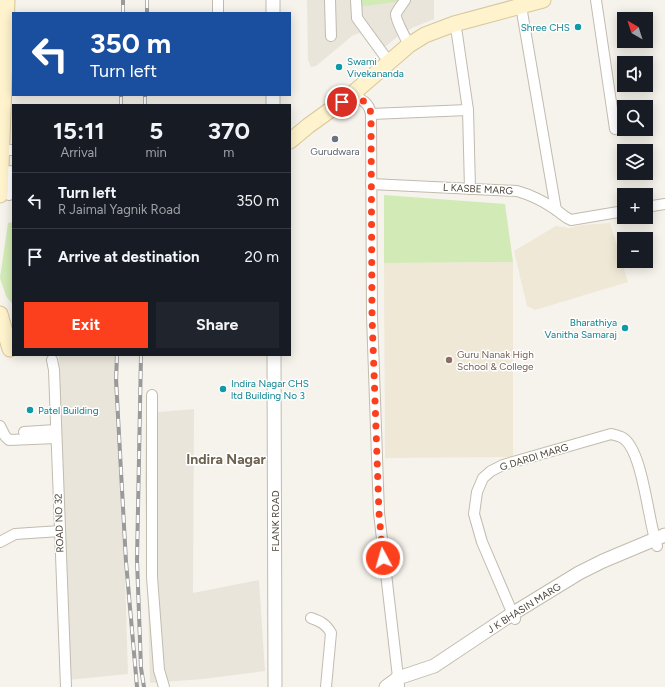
<!DOCTYPE html>
<html lang="en">
<head>
<meta charset="utf-8">
<style>
	body { margin:0; font-family:Figtree,sans-serif; background:#20242c; color:#f1f3f6; height:100vh; display:flex; flex-direction:column; font-size:15px; white-space:nowrap }
	* { box-sizing:border-box; margin:0 }
	p { font-size:13px; color:#9ea1a6 }
	.icon { flex:none; width:22px; height:22px; fill:none; stroke:currentColor; stroke-width:2; stroke-linecap:round; stroke-linejoin:round }
	.map { position:relative; flex:1; overflow:hidden }
	.sheet { position:absolute; left:12px; top:104px; width:279px; height:252px; display:flex; flex-direction:column; background:#171b24; border-radius:0px; box-shadow:0 2px 10px #0003 }
	.sheet>* { flex:none }
	.top-card { position:absolute; left:12px; top:12px; width:279px; height:84px; border-radius:0px; box-shadow:0 2px 10px #0003; background:#1a4fa0; color:#fff; overflow:hidden }
	.needle { width:26px; rotate:321deg }
	.tools { position:absolute; left:617px; top:12px; display:grid; gap:8px }
	.tools a { display:grid; place-items:center; width:36px; height:36px; border-radius:0px; background:#171b24; box-shadow:0 2px 10px #0003; font-size:20px }
	.pin { position:absolute; display:grid; place-items:center; width:34px; height:34px; color:#fff; margin:-17px; border:2px solid #fff; border-radius:50%; box-shadow:0 1px 4px #0007 }
	.me { position:absolute; width:44px; margin:-22px; rotate:354deg; stroke-linejoin:round; filter:drop-shadow(0 0 3px #0008) }
	.turn { display:flex; align-items:center; gap:14px; height:84px; padding:0 12px; font-size:18px }
	.turn .icon { width:52px; height:52px; stroke-width:2.5 }
	.turn b { display:block; font-size:28px; line-height:34px }
	.eta { display:flex; justify-content:space-evenly; align-items:center; height:68px; text-align:center }
	.eta b { font-size:24px; font-weight:700; line-height:28px }
	.cta { display:flex; gap:8px; margin-top:auto; padding:8px 12px }
	.cta a { flex:1; height:46px; border-radius:0px; background:#fc3f1d; color:#fff; font-size:16px; font-weight:700; line-height:46px; text-align:center }
	.cta a+a { background:#20242c; color:#f1f3f6 }
	ul { padding:0; list-style:none }
	li { display:flex; align-items:center; gap:12px; height:56px; padding:0 12px; border-top:1px solid #363941 }
	li div { flex:1 }
	li b { display:block; font-size:15px }
	li em { font-style:normal }
	.map>svg:first-child { display:block }
</style>
</head>
<body>
<div class="map">
<svg width="665" height="687" viewBox="0 0 665 687">
	<rect width="100%" height="100%" fill="#f6f3ec"/>
	<g fill="#eae5da">
		<path d="M307,0H434V19L412,28L397,37L376,54L362,34L359,33L352,36L316,66L311,67L308,60Z"/>
		<path d="M59,355H118L128,674L68,680Z"/>
		<path d="M194,409L193,593L259,580L265,671L203,679L150,683L145,483L146,413Z"/>
	</g>
	<g fill="#efe8d6">
		<path d="M610,223L628,282L535,310L527,306L514,251L556,226L569,228L582,225Z"/>
		<path d="M513,262V457L385,458L384,263Z"/>
	</g>
	<g fill="#d2eab5">
		<path d="M357,0H402V1L358,7Z"/>
		<path d="M384,195L505,204L513,262L384,263Z"/>
		<path d="M13,222V305L6,296L0,278L8,223Z"/>
	</g>
	<g fill="none" stroke-linecap="round" stroke-linejoin="round">
		<defs>
			<g id="minor">
				<path d="M218,0V13"/>
				<path d="M330,0L331,36"/>
				<path d="M356,0L357,18L389,62"/>
				<path d="M405,0C402,5 398,9 396,14C395,19 406,39 409,45"/>
				<path d="M596,0L615,129"/>
				<path d="M521,6L556,210"/>
				<path d="M454,24L457,34L468,110L470,189"/>
				<path d="M351,95C361,99 369,102 371,114L372,316L379,513L399,686"/>
				<path d="M371,114L468,110"/>
				<path d="M1,150H13"/>
				<path d="M1,172L13,171"/>
				<path d="M371,184L517,191C531,195 543,201 555,209C561,213 564,217 571,220L624,211"/>
				<path d="M9,195L10,179"/>
				<path d="M646,207L665,204"/>
				<path d="M52,360L54,370L66,687"/>
				<path d="M152,395V577L159,670L164,687"/>
				<path d="M0,426L5,436L9,440L56,438"/>
				<path d="M24,432L56,430"/>
				<path d="M0,542L15,534L60,531"/>
				<path d="M311,618C320,621 326,624 331,633L326,687"/>
				<path d="M515,619L482,542L474,514L477,492L483,478L491,471L503,465L611,434C614,435 620,436 623,438C643,451 648,521 657,546"/>
			</g>
			<g id="tertiary">
				<path d="M273,0V13"/>
				<path d="M273,95V105"/>
				<path d="M274,355L275,687"/>
				<path d="M386,687L398,678L434,666L512,614L579,573L603,561L665,535"/>
			</g>
			<g id="secondary">
				<path d="M290,141L308,126L351,95L409,45L425,35L454,24L543,0"/>
				<path d="M0,195L7,0"/>
				<path d="M0,314L10,349"/>
			</g>
		</defs>
		<use href="#minor" stroke="#c2bbae" stroke-width="12"/>
		<use href="#tertiary" stroke="#c2bbae" stroke-width="15"/>
		<use href="#secondary" stroke="#d6c79b" stroke-width="17"/>
		<use href="#minor" stroke="#fff" stroke-width="10"/>
		<use href="#tertiary" stroke="#fff" stroke-width="13"/>
		<use href="#secondary" stroke="#fff3cd" stroke-width="15"/>
		<defs>
			<g id="rail">
				<path d="M147,0V13"/>
				<path d="M123,13V0"/>
				<path d="M121,105V95"/>
				<path d="M145,105V95"/>
				<path d="M117,355L116,380L126,562L137,687"/>
				<path d="M141,355L137,560L141,668L144,687"/>
			</g>
		</defs>
		<use href="#rail" stroke="#9a9a9a" stroke-width="4"/>
		<use href="#rail" stroke="#fff" stroke-width="2.5" stroke-dasharray="8" stroke-linecap="butt"/>
	</g>
	<g fill="none" stroke-linecap="round" stroke-linejoin="round">
		<path stroke="#fc3f1d" stroke-width="7" stroke-dasharray="0 12.6" d="M342,102L351,95C361,99 369,102 371,114L372,316L379,513L383,558"/>
	</g>
	<g fill="#0f9aa8" stroke="#fff" stroke-width="1.5">
		<circle cx="578" cy="27" r="4"/>
		<circle cx="339" cy="67" r="4"/>
		<circle cx="625" cy="328" r="4"/>
		<circle cx="223" cy="389" r="4"/>
		<circle cx="30" cy="410" r="4"/>
	</g>
	<circle fill="#6b7280" stroke="#fff" stroke-width="1.5" cx="335" cy="139" r="4"/>
	<circle fill="#8d6e63" stroke="#fff" stroke-width="1.5" cx="449" cy="360" r="4"/>
	<g text-anchor="middle" dominant-baseline="central" stroke-width="3" stroke-linejoin="round" paint-order="stroke">
		<g font-size="10" fill="#0d838f" stroke="#fff" text-anchor="start">
			<text x="570" y="27" text-anchor="end">Shree CHS</text>
			<text x="347" y="61">Swami<tspan x="347" dy="12">Vivekananda</tspan></text>
			<text x="617" y="322" text-anchor="end">Bharathiya<tspan x="617" dy="12">Vanitha Samaraj</tspan></text>
			<text x="231" y="383">Indira Nagar CHS<tspan x="231" dy="12">ltd Building No 3</tspan></text>
			<text x="38" y="410">Patel Building</text>
		</g>
		<g font-size="10" fill="#5b616d" stroke="#fff">
			<text x="335" y="151">Gurudwara</text>
		</g>
		<g font-size="10" fill="#4b4439" stroke="#fff">
			<text transform="translate(478 189) rotate(3)">L KASBE MARG</text>
			<text transform="translate(534 457) rotate(-17)">G DARDI MARG</text>
			<text transform="translate(275 521) rotate(-90)">FLANK ROAD</text>
			<text transform="translate(59 523) rotate(-92)">ROAD NO 32</text>
			<text transform="translate(524 608) rotate(-32)">J K BHASIN MARG</text>
		</g>
		<g font-size="10" fill="#785e54" stroke="#fff" text-anchor="start">
			<text x="457" y="354">Guru Nanak High<tspan x="457" dy="12">School &amp; College</tspan></text>
		</g>
		<g font-size="14" font-weight="bold" fill="#6e6250" stroke="#fff">
			<text x="226" y="459">Indira Nagar</text>
		</g>
	</g>
</svg>
<div class="tools">
<a><svg class="needle" viewBox="-14 -14 28 28"><path d="M0-13l5 13h-10z" fill="#e53935"/><path d="M0 13l5-13h-10z" fill="#9ea1a6"/></svg></a>
<a><svg class="icon" aria-label="sound" viewBox="0 0 24 24"><path d="M4 9h4l5-4v14l-5-4H4zM17 9q2 3 0 6"/></svg></a>
<a><svg class="icon" aria-label="search" viewBox="0 0 24 24"><circle cx="10" cy="10" r="6"/><path d="M15 15l6 6"/></svg></a>
<a><svg class="icon" aria-label="layers" viewBox="0 0 24 24"><path d="M12 4l9 5-9 5-9-5zM3 14l9 5 9-5"/></svg></a>
<a>+</a>
<a>−</a>
</div>
<div class="pin" style="left:342px;top:102px;background:#d93025"><svg class="icon" aria-label="arrive" viewBox="0 0 24 24"><path d="M6 21V4h12l-3 4 3 4H6"/></svg></div>
<svg class="me" style="left:383px;top:558px" viewBox="-20 -20 40 40"><circle r="17" fill="#fc3f1d" stroke="#fff" stroke-width="3"/><path d="M0-11L8 9 0 5-8 9z" fill="#fff"/></svg>
<div class="top-card">
<div class="turn"><svg class="icon" aria-label="left" viewBox="0 0 24 24"><path d="M17 20v-9H6M10 6l-5 5 5 5"/></svg><div><b>350 m</b>Turn left</div></div>
</div>
<section class="sheet">
<div class="eta">
<div><b>15:11</b><p>Arrival</p></div>
<div><b>5</b><p>min</p></div>
<div><b>370</b><p>m</p></div>
</div>
<ul>
<li><svg class="icon" aria-label="left" viewBox="0 0 24 24"><path d="M17 20v-9H6M10 6l-5 5 5 5"/></svg><div><b>Turn left</b><p>R Jaimal Yagnik Road</p></div><em>350 m</em></li>
<li><svg class="icon" aria-label="arrive" viewBox="0 0 24 24"><path d="M6 21V4h12l-3 4 3 4H6"/></svg><div><b>Arrive at destination</b></div><em>20 m</em></li>
</ul>
<div class="cta"><a>Exit</a><a>Share</a></div>
</section>
</div>
</body>
</html>
